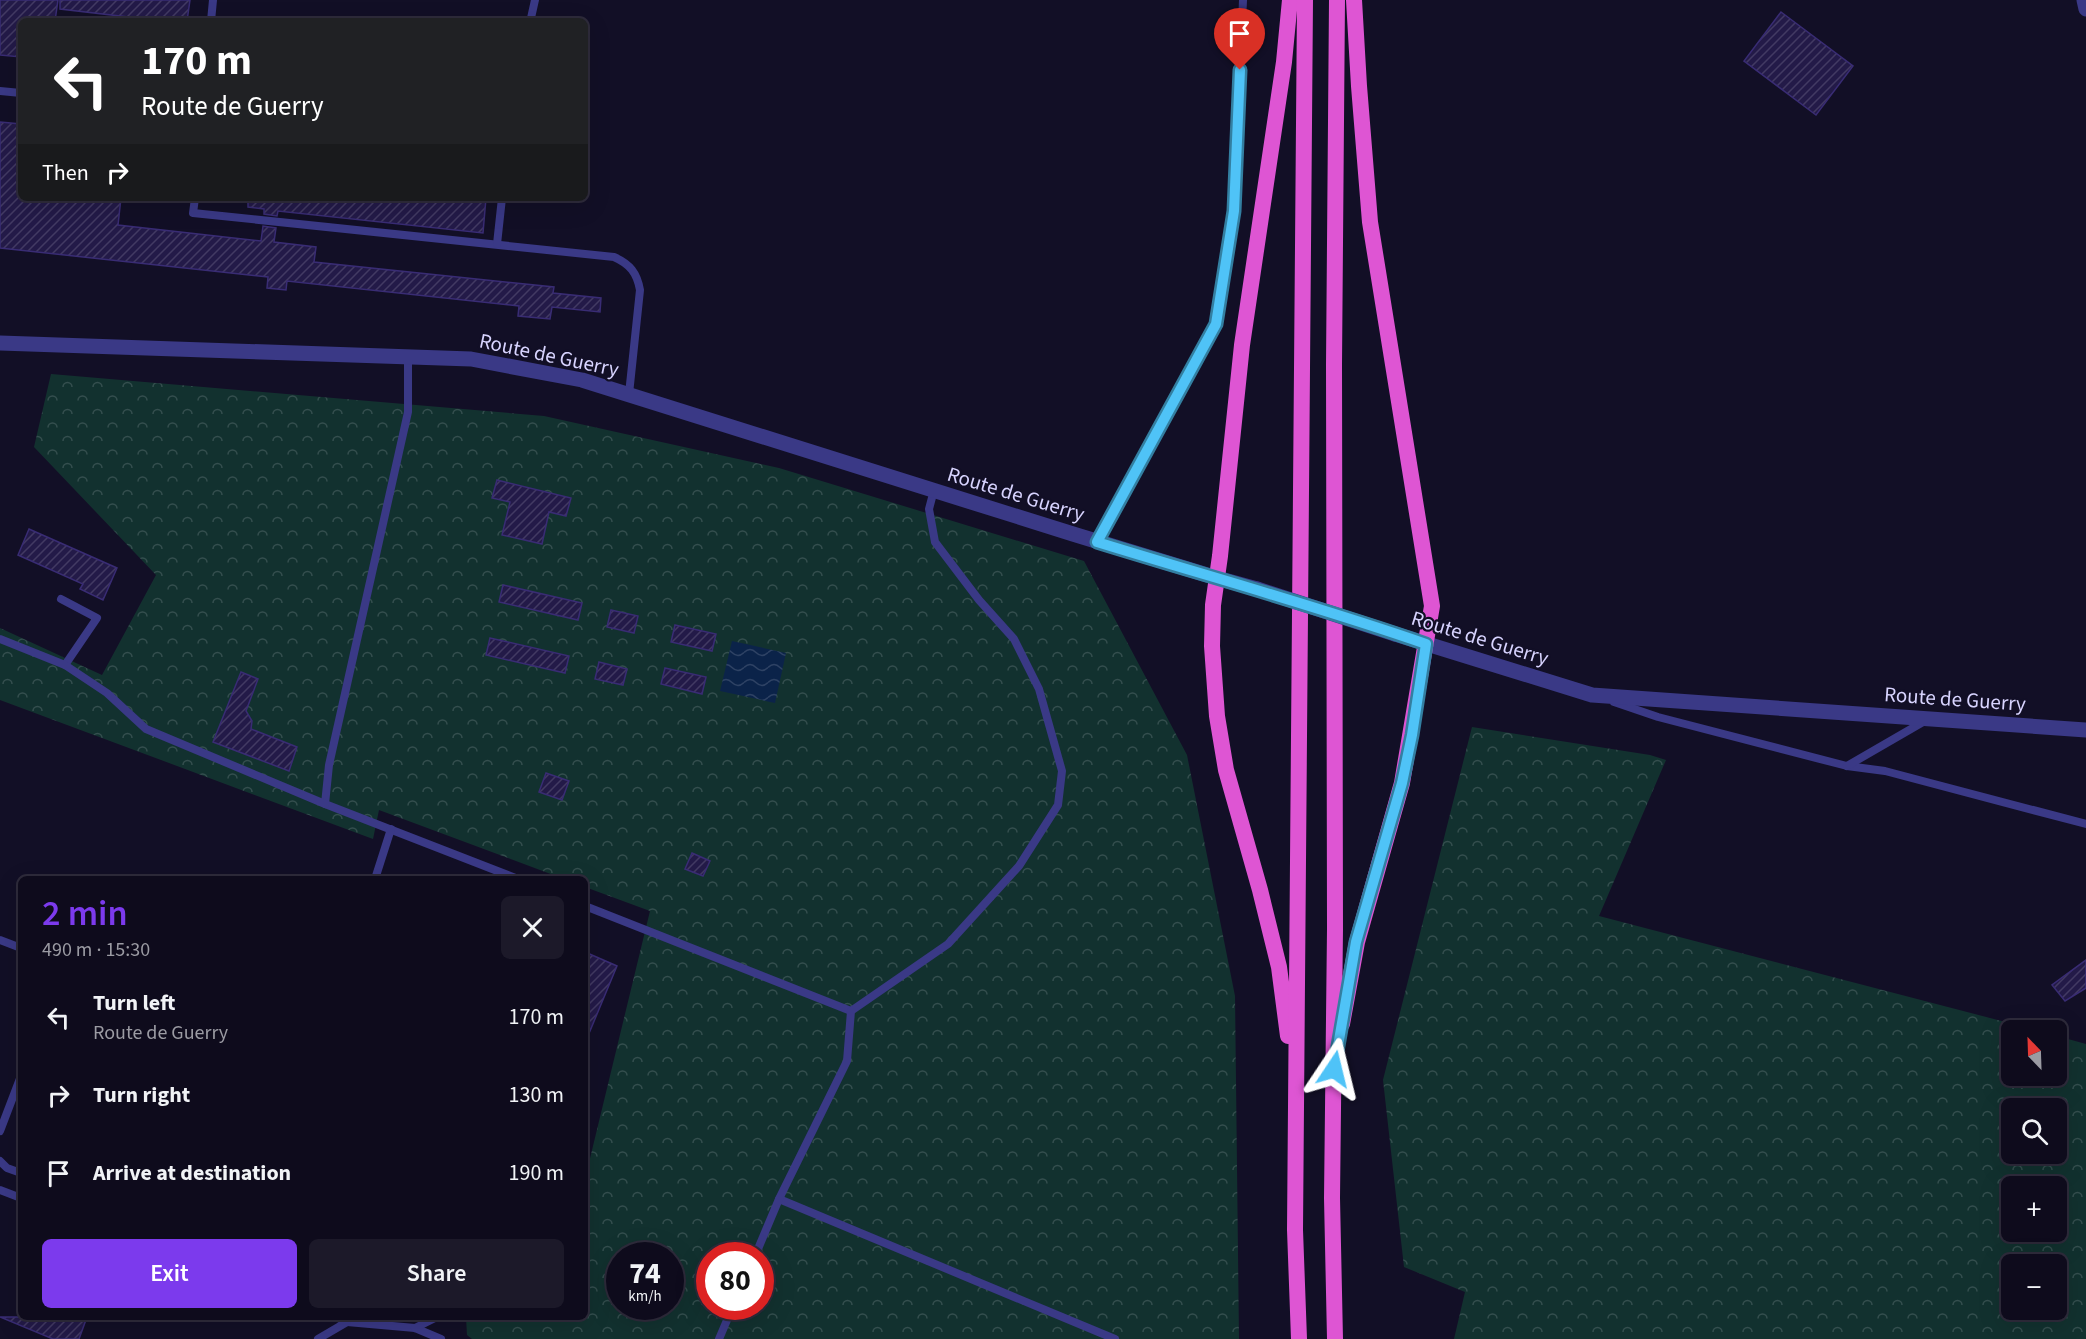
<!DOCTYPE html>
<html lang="en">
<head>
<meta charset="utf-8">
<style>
	body { margin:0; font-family:"Source Sans 3",sans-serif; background:#1c1929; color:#f1f3f6; height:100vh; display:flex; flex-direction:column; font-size:22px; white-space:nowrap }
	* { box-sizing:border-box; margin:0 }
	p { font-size:20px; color:#9b9ba3 }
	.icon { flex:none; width:33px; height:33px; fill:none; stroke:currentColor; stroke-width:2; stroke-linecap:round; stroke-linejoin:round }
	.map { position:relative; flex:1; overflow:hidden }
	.side { position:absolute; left:18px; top:876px; width:570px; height:444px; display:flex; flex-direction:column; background:#0e0b1c; border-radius:9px; box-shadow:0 6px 24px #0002,0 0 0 2px #2e2b3b }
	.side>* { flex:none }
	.hud { position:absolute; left:18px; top:18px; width:570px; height:183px; border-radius:9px; box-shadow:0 6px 24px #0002,0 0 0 2px #2e2b3b; background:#202124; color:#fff; overflow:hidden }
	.needle { width:39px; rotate:337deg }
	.fabs { position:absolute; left:2001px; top:1020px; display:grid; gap:12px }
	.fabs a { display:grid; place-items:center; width:66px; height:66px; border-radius:9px; background:#0e0b1c; box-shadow:0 6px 24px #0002,0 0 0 2px #2e2b3b; font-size:30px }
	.speed { position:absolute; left:606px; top:1242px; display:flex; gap:12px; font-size:30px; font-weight:700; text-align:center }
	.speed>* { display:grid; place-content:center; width:78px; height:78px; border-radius:50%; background:#0e0b1c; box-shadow:0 6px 24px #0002,0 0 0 2px #2e2b3b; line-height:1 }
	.speed small { font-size:15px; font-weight:400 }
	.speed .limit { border:9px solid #d22; background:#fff; color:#111 }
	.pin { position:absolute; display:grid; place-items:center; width:51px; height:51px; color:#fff; margin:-62px -26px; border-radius:50% 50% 50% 0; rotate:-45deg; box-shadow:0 0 6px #0007 }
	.pin .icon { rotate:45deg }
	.me { position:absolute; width:66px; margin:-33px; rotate:10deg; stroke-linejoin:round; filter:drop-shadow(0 0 4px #0008) }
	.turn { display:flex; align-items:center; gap:21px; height:126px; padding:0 24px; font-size:27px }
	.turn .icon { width:78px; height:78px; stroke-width:2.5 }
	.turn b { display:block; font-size:42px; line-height:51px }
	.then { display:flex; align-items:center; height:57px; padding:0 24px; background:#0003; gap:12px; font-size:22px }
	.round { display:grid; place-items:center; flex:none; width:63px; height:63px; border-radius:9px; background:#1c1929 }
	.head { display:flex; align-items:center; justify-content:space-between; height:102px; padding:0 24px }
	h1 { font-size:36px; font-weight:600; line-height:45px; color:#7c3aed }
	.button { display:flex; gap:12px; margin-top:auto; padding:12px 24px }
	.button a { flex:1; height:69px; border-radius:9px; background:#7c3aed; color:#fff; font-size:24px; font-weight:600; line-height:69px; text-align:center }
	.button a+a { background:#1c1929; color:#f1f3f6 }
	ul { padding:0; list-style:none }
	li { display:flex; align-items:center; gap:18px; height:78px; padding:0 24px }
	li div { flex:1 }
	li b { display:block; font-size:22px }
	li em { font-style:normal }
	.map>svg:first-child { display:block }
</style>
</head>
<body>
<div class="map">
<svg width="2086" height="1339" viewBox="0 0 2086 1339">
	<defs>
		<pattern id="forest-crowns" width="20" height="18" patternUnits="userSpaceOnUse" patternTransform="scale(1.5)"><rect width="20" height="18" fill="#12312f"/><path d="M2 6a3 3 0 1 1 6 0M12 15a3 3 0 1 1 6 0" fill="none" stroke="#344e4e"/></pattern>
		<pattern id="water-waves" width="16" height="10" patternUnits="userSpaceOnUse" patternTransform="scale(1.5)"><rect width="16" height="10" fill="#0b2349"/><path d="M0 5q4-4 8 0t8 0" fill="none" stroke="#2e4264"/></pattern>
		<pattern id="building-hatch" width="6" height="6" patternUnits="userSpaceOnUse" patternTransform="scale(1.5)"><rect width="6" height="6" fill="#231a48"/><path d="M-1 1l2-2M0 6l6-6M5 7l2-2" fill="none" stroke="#423a63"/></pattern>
	</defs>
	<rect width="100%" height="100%" fill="#120f26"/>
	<g fill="url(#forest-crowns)" fill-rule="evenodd">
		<path d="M51,374L544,416L779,468L1084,561L1187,755L1235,996L1239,1339H472L467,1335L466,1317H585V1179L650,911L585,887V879H564L379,810L373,839L0,700V628L102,675L156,575L34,447ZM620,1256H670V1306H620ZM710,1256H760V1306H710Z"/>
		<path d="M1472,727L1650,755L1666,760L1599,916L2036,1030H2012V1076H2056L2057,1036L2086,1044V1339H1454L1465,1292L1404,1267L1383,1080ZM2012,1108H2056V1154H2012ZM2012,1186H2056V1232H2012ZM2012,1264H2056V1310H2012Z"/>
	</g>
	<path fill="url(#water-waves)" d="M732,641L786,653L775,703L720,691Z"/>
	<g fill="url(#building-hatch)" stroke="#392c74" stroke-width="1.5">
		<path d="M0,0H58L55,21H21V57L0,55Z"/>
		<path d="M60,0H190L187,21H127L128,17L60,9Z"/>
		<path d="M1781,12L1853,66L1816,115L1744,61Z"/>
		<path d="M0,122L21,124V198H121L118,225L261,241L263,226L276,228L274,242L316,247L314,262L554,287L553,293L601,298L600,312L552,307L550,319L518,316L519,306L287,281L286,290L267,288L268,277L0,248Z"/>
		<path d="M248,198H486L483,233L278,211L277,216L264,214V209L248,207Z"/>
		<path d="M497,480L571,498L566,516L549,512L542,544L502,535L510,502L492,498Z"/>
		<path d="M29,529L117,568L103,600L80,589L83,584L18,555Z"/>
		<path d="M503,585L582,603L578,620L499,602Z"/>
		<path d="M611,610L638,616L634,633L607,627Z"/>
		<path d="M675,625L716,634L712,651L671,642Z"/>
		<path d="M490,638L569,656L565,673L486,655Z"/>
		<path d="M599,662L627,669L623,685L595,679Z"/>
		<path d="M665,668L706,677L702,694L661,684Z"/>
		<path d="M241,672L258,679L246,711L252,721L251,729L297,747L289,771L213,742Z"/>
		<path d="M546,773L569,781L562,800L539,792Z"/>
		<path d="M692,853L710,861L703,876L685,869Z"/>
		<path d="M585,952L617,966L585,1043Z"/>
		<path d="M2086,960V988L2065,1001L2052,985Z"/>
		<path d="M0,1317H87L79,1339H53Z"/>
	</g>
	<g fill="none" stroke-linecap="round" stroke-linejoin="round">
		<g stroke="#3a3986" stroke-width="8">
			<path d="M531,18L535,0"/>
			<path d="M211,21L213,0"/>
			<path d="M0,91L21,93"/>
			<path d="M195,198L193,213L614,257C630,264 637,273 640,290L629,394"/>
			<path d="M497,244L502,198"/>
			<path d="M408,357V412L329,765L325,804L518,879"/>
			<path d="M1097,542L1216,324L1234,211L1243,0"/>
			<path d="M61,599L97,618L65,665"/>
			<path d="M0,639L65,665L107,693L146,729L325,804"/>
			<path d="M1614,702L1658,717L1847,766L1885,771L2086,824"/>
			<path d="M1847,766L1923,722"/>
			<path d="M375,879L391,829"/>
			<path d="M585,906L851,1011"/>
			<path d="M0,940L21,948"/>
			<path d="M0,1131L21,1076"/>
			<path d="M0,1161L7,1168L21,1173"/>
			<path d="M0,1190L21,1198"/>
			<path d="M779,1199L1115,1339"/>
			<path d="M755,1256L779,1199L847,1061L851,1011L948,944L1019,866L1058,805L1062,771L1039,689L1014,639L979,600L935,542L929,509L934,490"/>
			<path d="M336,1317L347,1322L415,1328L441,1339"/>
			<path d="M415,1328L437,1317"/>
			<path d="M318,1339L347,1322L346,1319"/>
			<path d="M719,1339L733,1306"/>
		</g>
		<g stroke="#3a3986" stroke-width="15">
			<path d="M2084,0L2086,9"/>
			<path d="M0,343L471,359L582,380L1073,534L1217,578L1257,589"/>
			<path d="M1395,634L1592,695L2086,730"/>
		</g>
		<g stroke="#de55d3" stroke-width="16">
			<path d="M1342,1024L1357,942L1402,783L1432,606L1370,222L1359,86L1354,0"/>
			<path d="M1288,1036L1279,967L1260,890L1226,770L1217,716L1212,646L1213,605L1220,556L1242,345L1284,62L1290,0"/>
			<path d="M1299,1339L1295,1230L1305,0"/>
			<path d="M1335,1339L1332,1198L1335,929L1334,364L1337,0"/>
		</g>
		<path stroke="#3a3986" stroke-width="15" d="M1257,589L1395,634"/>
	</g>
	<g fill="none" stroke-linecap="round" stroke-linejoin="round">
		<defs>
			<path id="route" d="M1240,70L1234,211L1216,324L1097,542C1207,576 1317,606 1426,644L1412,735L1402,783L1356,942L1334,1069"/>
		</defs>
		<use href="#route" stroke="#337fa1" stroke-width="15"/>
		<use href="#route" stroke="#4fc3f7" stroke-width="10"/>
	</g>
	<g text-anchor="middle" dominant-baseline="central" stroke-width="4.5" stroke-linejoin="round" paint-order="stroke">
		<g font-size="21" fill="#d8d4ff" stroke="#120f26">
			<text transform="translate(549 355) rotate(12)">Route de Guerry</text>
			<text transform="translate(1016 494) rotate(17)">Route de Guerry</text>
			<text transform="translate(1480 638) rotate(17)">Route de Guerry</text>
			<text transform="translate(1955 699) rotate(4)">Route de Guerry</text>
		</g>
	</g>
</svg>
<div class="fabs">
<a><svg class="needle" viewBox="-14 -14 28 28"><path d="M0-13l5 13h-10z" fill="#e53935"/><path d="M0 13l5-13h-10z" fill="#9b9ba3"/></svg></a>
<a><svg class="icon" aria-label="search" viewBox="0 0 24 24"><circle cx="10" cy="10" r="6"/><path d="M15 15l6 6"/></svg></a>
<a>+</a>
<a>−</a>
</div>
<div class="speed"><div>74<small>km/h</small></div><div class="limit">80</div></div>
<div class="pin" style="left:1240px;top:70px;background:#d93025"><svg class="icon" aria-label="arrive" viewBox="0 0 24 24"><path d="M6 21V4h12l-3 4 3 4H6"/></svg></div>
<svg class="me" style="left:1334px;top:1069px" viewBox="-20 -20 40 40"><path d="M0-17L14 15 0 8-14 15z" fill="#4fc3f7" stroke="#fff" stroke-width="4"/></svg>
<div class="hud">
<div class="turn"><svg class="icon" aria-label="left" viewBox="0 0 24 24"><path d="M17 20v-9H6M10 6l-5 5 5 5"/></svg><div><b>170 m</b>Route de Guerry</div></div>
<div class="then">Then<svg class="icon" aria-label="right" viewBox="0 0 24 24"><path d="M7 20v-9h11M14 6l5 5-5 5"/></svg></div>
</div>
<section class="side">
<div class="head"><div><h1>2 min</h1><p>490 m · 15:30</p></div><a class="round"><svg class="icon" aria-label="close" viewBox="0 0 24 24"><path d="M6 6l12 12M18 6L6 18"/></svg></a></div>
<ul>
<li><svg class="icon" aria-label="left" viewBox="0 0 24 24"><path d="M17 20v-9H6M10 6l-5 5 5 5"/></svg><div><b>Turn left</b><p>Route de Guerry</p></div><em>170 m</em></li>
<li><svg class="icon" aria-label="right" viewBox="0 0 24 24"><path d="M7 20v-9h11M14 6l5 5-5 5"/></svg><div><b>Turn right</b></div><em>130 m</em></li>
<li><svg class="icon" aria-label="arrive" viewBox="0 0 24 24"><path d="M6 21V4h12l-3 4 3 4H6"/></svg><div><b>Arrive at destination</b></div><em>190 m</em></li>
</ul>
<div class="button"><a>Exit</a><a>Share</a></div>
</section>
</div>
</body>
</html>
